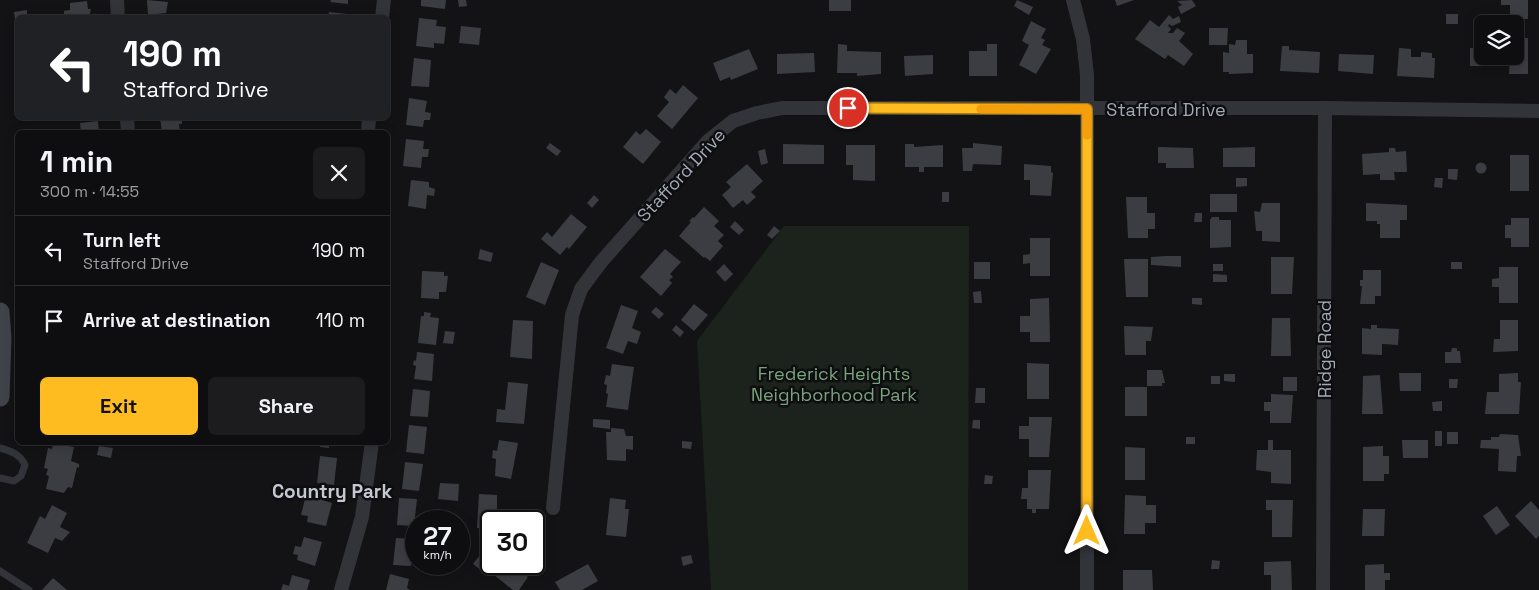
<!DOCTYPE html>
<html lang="en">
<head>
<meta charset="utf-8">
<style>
	body { margin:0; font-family:"Space Grotesk",sans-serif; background:#1c1c1e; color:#f1f3f6; height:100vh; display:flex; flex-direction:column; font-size:19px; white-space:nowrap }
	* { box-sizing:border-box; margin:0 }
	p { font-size:16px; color:#9b9c9f }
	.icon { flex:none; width:28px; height:28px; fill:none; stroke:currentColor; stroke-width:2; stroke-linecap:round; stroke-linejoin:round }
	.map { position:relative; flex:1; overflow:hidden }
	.drawer { position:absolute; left:15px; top:130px; width:375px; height:315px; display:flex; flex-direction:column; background:#0e0e10; border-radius:8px; box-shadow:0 2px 12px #0003,0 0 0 1px #2e2e30 }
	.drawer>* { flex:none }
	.top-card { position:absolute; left:15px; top:15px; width:375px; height:105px; border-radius:8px; box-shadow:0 2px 12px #0003,0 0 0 1px #2e2e30; background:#202124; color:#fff; overflow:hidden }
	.fabs { position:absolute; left:1474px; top:15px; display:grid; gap:10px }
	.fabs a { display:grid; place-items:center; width:50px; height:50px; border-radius:8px; background:#0e0e10; box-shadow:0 2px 12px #0003,0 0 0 1px #2e2e30; font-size:25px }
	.speed { position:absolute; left:405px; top:510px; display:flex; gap:10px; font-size:25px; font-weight:700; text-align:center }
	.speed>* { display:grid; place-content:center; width:65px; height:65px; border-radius:50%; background:#0e0e10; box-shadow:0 2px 12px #0003,0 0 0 1px #2e2e30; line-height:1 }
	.speed small { font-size:12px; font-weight:400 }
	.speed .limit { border:2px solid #111; border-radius:8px; background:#fff; color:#111 }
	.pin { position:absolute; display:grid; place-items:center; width:42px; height:42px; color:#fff; margin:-21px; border:2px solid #fff; border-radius:50%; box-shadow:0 1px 5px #0007 }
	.me { position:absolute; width:55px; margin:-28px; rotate:0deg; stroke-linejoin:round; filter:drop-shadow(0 0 4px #0008) }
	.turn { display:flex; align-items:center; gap:18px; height:105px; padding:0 25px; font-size:22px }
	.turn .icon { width:65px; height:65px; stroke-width:2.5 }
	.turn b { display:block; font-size:35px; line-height:42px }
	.round { display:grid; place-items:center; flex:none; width:52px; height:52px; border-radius:8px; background:#1c1c1e }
	.overview { display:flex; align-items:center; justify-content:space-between; height:85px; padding:0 25px }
	h1 { font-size:30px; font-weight:700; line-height:38px }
	.cta { display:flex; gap:10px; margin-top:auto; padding:10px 25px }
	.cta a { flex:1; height:58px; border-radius:8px; background:#ffbc20; color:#111; font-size:20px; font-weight:700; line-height:58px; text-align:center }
	.cta a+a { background:#1c1c1e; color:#f1f3f6 }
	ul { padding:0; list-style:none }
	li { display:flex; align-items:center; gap:15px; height:70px; padding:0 25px; border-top:1px solid #2e2e30 }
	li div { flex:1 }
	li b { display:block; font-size:19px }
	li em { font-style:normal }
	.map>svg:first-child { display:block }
</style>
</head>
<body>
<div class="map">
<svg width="1539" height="590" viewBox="0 0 1539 590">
	<rect width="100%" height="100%" fill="#131315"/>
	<path fill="#1b231c" d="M784,226H969L968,590H711L697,341Z"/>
	<g fill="#3c3d42">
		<path d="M147,0L168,2L166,13L148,15Z"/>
		<path d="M331,0H348V4L330,2Z"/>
		<path d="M421,0H446L445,9L421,6Z"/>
		<path d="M458,0H466L467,6L459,7Z"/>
		<rect x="829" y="0" width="22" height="11"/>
		<path d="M1017,0L1033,7L1029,15L1014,6Z"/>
		<path d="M1115,0H1134L1117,6Z"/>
		<path d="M1192,0L1196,6L1181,14L1178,7L1182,5L1177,1Z"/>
		<path d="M1501,0H1528V19H1510V5H1501Z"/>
		<path d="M87,1L88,9H91L89,18H64V11L70,10V3Z"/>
		<path d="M27,10V18H18V26H16L14,12Z"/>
		<path d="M329,12L347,14L346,18H328Z"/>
		<rect x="1446" y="14" width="12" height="10"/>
		<path d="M1169,15L1173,19L1179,16L1181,22L1172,26L1169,24L1168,26L1171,29L1168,33H1173L1177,28L1185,33L1179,41L1193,54L1184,66L1168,55L1165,59L1135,39L1150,20L1159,27Z"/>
		<path d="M419,18L437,20L436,26L446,27L444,44L434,43V48L416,46Z"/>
		<path d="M1031,21L1046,29L1041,38L1045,40L1042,45L1051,49L1036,74L1019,65L1029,45L1022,41Z"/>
		<path d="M461,26L481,28L479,45L459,43Z"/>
		<path d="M1209,28H1228L1227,45H1209Z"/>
		<path d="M1515,38H1528V74H1509L1510,56H1515Z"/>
		<path d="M1236,40H1247V54H1253V73L1229,74V72H1223V52L1229,53V44L1235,45Z"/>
		<path d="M838,44L847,45V51L881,52V74L857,76V73H837Z"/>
		<path d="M987,44H997V76H969V51H987Z"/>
		<path d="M1282,46H1289V50L1320,52L1319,73L1280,71Z"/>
		<path d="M1399,48L1411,49V57H1421V52L1432,53V58H1435L1434,78L1397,76Z"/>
		<path d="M1470,48H1482V56H1488V66H1470Z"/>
		<path d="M749,49L758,69L731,80L730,77L720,81L713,63Z"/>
		<path d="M814,53L815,72L777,74V54Z"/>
		<path d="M1339,54L1374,55L1373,74L1338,71Z"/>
		<path d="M933,55V74L905,76L904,56Z"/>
		<path d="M414,58L431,60L429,87L411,86Z"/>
		<path d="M683,85L698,98L672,129L657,116L669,102L664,97L670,89L676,94Z"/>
		<path d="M409,98L427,101L425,112L431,113L430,120H424L423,127L406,125Z"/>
		<path d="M160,118H182V124H179L180,132H162Z"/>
		<path d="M98,121L99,132H81L80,123Z"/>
		<path d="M646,129L661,142L643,164L623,147L636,131L640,135Z"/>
		<path d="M406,139L424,141L423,149H429L428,157H422L421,168L403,166Z"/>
		<path d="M550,143L561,151L557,156L546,148Z"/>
		<path d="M973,143L1002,146L1001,165L973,164L972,171H963L962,148H973Z"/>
		<path d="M783,144L824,145V164H783Z"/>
		<path d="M905,144H914V147L943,145V167H924V172H919V167H905Z"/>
		<path d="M846,145H875V181L853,180V165H846Z"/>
		<path d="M1158,147L1193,148L1194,168H1166V163H1158Z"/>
		<path d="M1255,147V167H1223V148Z"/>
		<path d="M1389,148H1395L1396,152L1406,151L1407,172H1394L1395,180H1380V174L1363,175L1362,154L1389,152Z"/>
		<path d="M765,149L768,163L761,165L758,151Z"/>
		<rect x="1510" y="155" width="19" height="36"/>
		<circle cx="1481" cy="168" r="5.5"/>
		<path d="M747,164L763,181L751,192L756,197L747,205L743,200L733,208L722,195L731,187L726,182Z"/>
		<path d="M1024,164L1051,166V172L1053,173L1051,196L1030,195V180H1024Z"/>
		<path d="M1448,169H1458L1457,180L1448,179Z"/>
		<path d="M1236,178H1247V186L1236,187Z"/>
		<path d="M1435,178H1443L1442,188L1434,187Z"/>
		<path d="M411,180L429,182V187L435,189L434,196L427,195L426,209L408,206Z"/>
		<rect x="942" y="192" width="7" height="10"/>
		<rect x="1210" y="194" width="27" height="18"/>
		<path d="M594,195L599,200L592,208L587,203Z"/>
		<path d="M1126,197H1147V213H1155V229H1148V238H1128Z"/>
		<path d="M1262,203H1280V242L1262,241V231H1256L1254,211L1260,212Z"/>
		<path d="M1366,203L1407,205V220H1400V238H1380V224H1377V221H1366Z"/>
		<path d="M704,207L719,221L714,226L724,235L718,241L723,246L710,261L705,257L704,258L679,236L691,222L689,221L693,217L694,218Z"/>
		<path d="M1195,213H1202V222H1194Z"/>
		<path d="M571,214L587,227L569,249L567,247L560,255L541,239L547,232L552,237Z"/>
		<path d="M1212,217H1219V220H1231V247L1210,248V220Z"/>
		<path d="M1511,218H1529V247H1511V238H1505V225H1511Z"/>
		<path d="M735,221L744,230L739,235L730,227Z"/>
		<path d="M774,226L780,231L772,239L767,235Z"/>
		<path d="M1030,238H1050V276H1030V263L1023,264V255L1030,254Z"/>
		<path d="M480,249L493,253L491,262L478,259Z"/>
		<path d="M665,249L681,262L670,274L673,277L669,280L672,283L661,296L640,277Z"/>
		<path d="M1165,256H1181V267L1151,265V257Z"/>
		<path d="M1271,257H1294L1292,294H1271Z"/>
		<path d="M1124,259H1148V297H1126Z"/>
		<path d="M541,262L559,270L545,305L526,297Z"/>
		<rect x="974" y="262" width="16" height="17"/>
		<rect x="1451" y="262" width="11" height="7"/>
		<path d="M724,264L733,274L725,282L716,272Z"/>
		<rect x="1213" y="264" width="10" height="7"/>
		<path d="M1499,267H1518V303H1499V287H1492V279L1499,278Z"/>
		<path d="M1363,270H1381V296H1375V304H1360L1362,286H1360V280H1363Z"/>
		<path d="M422,271L444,272V276H448L446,292H439V299L421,298Z"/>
		<path d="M1213,274L1227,275V282H1213Z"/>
		<path d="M981,291L982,303H974L973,292Z"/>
		<path d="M1049,298L1050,342H1030V332H1020V316H1030V299Z"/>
		<path d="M1192,298H1202V305L1192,304Z"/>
		<path d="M694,304L708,315L694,331L681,320Z"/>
		<path d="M621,305L638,311L632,328L641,332L637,344L628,341L623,354L606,348Z"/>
		<path d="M656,307L664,314L659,319L651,312Z"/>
		<path d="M424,312L431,313L430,317L439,318L436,345L418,343L421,316H424Z"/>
		<path d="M1272,318H1290L1291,356H1271Z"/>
		<path d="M513,320L533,321L532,359L510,357Z"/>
		<path d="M1500,320H1518V351L1493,352L1494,339H1500Z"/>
		<path d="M676,325L684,332L680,337L672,330Z"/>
		<path d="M1371,325H1377V328L1399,329L1398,345L1382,344V355L1362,354V328L1371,329Z"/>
		<path d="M1124,326L1153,327L1151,341H1146V355H1125Z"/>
		<path d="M445,331L455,332L453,344L443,343Z"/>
		<path d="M1452,348H1457V351H1460L1461,363H1445V352H1451Z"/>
		<path d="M417,352L434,354L432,381L414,379L416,366L413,365L414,360L416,361Z"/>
		<path d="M1027,363L1049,364V399H1027Z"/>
		<path d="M612,364L634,367L628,410L606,407L608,394L606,393L607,385L604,384L606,375L610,376Z"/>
		<path d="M1147,370H1162L1165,383H1162V386H1147Z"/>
		<path d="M1399,373H1421V391H1400Z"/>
		<path d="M1518,373V382H1521L1519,414H1485L1487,392H1499V374Z"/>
		<path d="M1224,374H1235V382L1224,381Z"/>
		<path d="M1380,375L1383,414H1362L1363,376Z"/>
		<rect x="1211" y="376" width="9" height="8"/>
		<rect x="1283" y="377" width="14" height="14"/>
		<path d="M1449,379H1458L1457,388H1449Z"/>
		<path d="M508,382L528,384L524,424L496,422L497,409L505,410Z"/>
		<rect x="1125" y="387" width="22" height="29"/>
		<path d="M976,388H985V403H975Z"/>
		<path d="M413,389L430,391L428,417L410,416Z"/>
		<path d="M1271,394L1293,395L1291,423H1270V411H1264V402H1271Z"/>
		<path d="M1442,401V411H1433L1432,402Z"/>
		<path d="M1029,417H1052L1049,457H1029V439H1019V426H1029Z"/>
		<path d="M593,419L610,420V429L593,427Z"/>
		<path d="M973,420H980V429L972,428Z"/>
		<path d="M409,425L427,427L424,454L406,452Z"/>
		<path d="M611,428L624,429L626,436H633V450L626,449V461L607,460L606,432H611Z"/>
		<rect x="1435" y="431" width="7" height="15"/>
		<rect x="1447" y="432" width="11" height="12"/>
		<path d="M1500,434L1518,435L1521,456H1517L1516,472L1498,471L1499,449L1480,448L1481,440H1491V437H1499Z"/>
		<rect x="1186" y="437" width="9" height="7"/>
		<path d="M499,440L518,443L511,479L495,476L496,459L492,458L493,450L497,451Z"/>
		<path d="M1268,440H1273V450H1291V484L1271,483V472L1256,470L1257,450H1268Z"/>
		<path d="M1402,440H1428V458H1403Z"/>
		<path d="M682,441L692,442L691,449L682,448Z"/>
		<path d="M321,442H340V445L329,444V448L320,447Z"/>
		<path d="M53,443L74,447L71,461L79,464V468L77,467L72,488L68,487L64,493L46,489L49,476L46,475L48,469L44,468L48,448L52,449Z"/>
		<path d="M99,446L113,448L111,458L97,455Z"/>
		<path d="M1383,446V456H1389V474H1384V481H1363V447Z"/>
		<path d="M1125,447L1145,448V480H1125Z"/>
		<path d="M320,456L337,458L334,485L317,483Z"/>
		<path d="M405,462L423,464L419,491L402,489Z"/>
		<path d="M1028,470H1051L1049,509H1036V513H1032V509H1027V499H1021L1022,488H1028Z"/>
		<path d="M985,475L993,476L992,484H984Z"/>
		<path d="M440,483L459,484L458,501L438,499Z"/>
		<path d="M479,494L497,495V521H491V529L477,528Z"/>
		<path d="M306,495L332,503L326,526L307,522L308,516L301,515Z"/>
		<path d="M1125,495L1146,496V505H1156V523H1145V534H1124Z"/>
		<path d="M399,498L417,499L414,526L397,525Z"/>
		<path d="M610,498L626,500L625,509H629L626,537L606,535Z"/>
		<path d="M1266,500H1293L1292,537H1272V510H1266Z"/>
		<path d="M1531,501L1539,510V536L1536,539L1515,516Z"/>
		<path d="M52,505L67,513L60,527L70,532L62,541L55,538L48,553L27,543L40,516L45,519Z"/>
		<path d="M1497,506L1510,525L1496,535L1483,516Z"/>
		<path d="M1363,509H1385L1384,536H1362Z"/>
		<path d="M304,537L322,542L315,566L297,560L298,555L293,554L295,546L301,547Z"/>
		<path d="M396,538L413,539L411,566L393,565Z"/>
		<path d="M487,546L491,549V564H515L519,567L517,569L528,577L519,590H513L489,571L486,574L473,564Z"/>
		<path d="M691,555L693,563L683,566L681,557Z"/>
		<path d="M1212,560L1220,561L1219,569H1211Z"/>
		<path d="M1291,561L1292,590H1271V575H1264V562Z"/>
		<path d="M588,564L598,581L582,590H560L555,582Z"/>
		<path d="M1384,564V573H1390V580H1385V590H1365V565Z"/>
		<path d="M1123,570H1152L1153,590H1123Z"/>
		<path d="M390,574L409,579L407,588L410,590H386Z"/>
		<path d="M292,575L310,580L307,590H281L283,584L289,586Z"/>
		<path d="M53,578L67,590H42Z"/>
	</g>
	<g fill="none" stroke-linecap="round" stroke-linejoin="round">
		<g stroke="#33343a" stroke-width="7">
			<path d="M0,448C11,451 20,454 25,465L21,476L14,481L0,478"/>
			<path d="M0,571L29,590"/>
		</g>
		<g stroke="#33343a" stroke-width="14">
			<path d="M117,0L118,18"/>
			<path d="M1073,0L1083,39L1087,75V590"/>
			<path d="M382,18L384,0"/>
			<path d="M127,118L128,132"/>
			<path d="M368,132L369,118"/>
			<path d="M553,508L572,315L581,289L601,262L708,141L733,121L757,113L782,108H1325L1539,111"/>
			<path d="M341,590L362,517L372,442"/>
			<path d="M1323,590L1325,108"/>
		</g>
		<path stroke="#41434a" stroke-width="19" d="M0,312L2,338L0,397"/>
	</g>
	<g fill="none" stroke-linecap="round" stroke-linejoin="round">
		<defs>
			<path id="route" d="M848,108L1087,109V531"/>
		</defs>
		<use href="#route" stroke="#a67a15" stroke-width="12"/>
		<use href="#route" stroke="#ffbc20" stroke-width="9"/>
		<path stroke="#f59e0b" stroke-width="9" d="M981,109H1087V135"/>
	</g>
	<g text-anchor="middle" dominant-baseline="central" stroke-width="5" stroke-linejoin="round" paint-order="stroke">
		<g font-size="18" fill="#a3a8b6" stroke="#0e0e10">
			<text x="1166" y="109">Stafford Drive</text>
			<text transform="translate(681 175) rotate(-47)">Stafford Drive</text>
			<text transform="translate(1324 349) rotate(-90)">Ridge Road</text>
		</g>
		<g font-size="18" fill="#78a37c" stroke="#0e0e10">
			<text x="834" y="373">Frederick Heights<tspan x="834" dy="21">Neighborhood Park</tspan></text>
		</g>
		<g font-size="19" font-weight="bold" fill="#c4c7d2" stroke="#0e0e10">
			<text x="332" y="491">Country Park</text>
		</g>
	</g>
</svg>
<div class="fabs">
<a><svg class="icon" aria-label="layers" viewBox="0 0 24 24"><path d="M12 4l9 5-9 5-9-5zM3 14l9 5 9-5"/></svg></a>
</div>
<div class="speed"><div>27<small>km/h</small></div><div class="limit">30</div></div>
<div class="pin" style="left:848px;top:108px;background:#d93025"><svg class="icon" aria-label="arrive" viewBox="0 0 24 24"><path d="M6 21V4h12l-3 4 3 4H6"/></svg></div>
<svg class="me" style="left:1087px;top:531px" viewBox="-20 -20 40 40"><path d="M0-17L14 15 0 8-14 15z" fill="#ffbc20" stroke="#fff" stroke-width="4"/></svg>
<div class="top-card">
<div class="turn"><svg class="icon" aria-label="left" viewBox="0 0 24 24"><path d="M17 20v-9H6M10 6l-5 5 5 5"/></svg><div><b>190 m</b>Stafford Drive</div></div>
</div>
<section class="drawer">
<div class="overview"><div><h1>1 min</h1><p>300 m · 14:55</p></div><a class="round"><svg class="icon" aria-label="close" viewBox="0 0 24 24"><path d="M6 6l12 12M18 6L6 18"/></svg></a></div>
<ul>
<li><svg class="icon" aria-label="left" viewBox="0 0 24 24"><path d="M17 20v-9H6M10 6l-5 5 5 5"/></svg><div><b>Turn left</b><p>Stafford Drive</p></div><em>190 m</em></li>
<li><svg class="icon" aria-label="arrive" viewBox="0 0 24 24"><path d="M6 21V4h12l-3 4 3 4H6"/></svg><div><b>Arrive at destination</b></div><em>110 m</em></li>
</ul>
<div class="cta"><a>Exit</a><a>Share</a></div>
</section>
</div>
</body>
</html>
